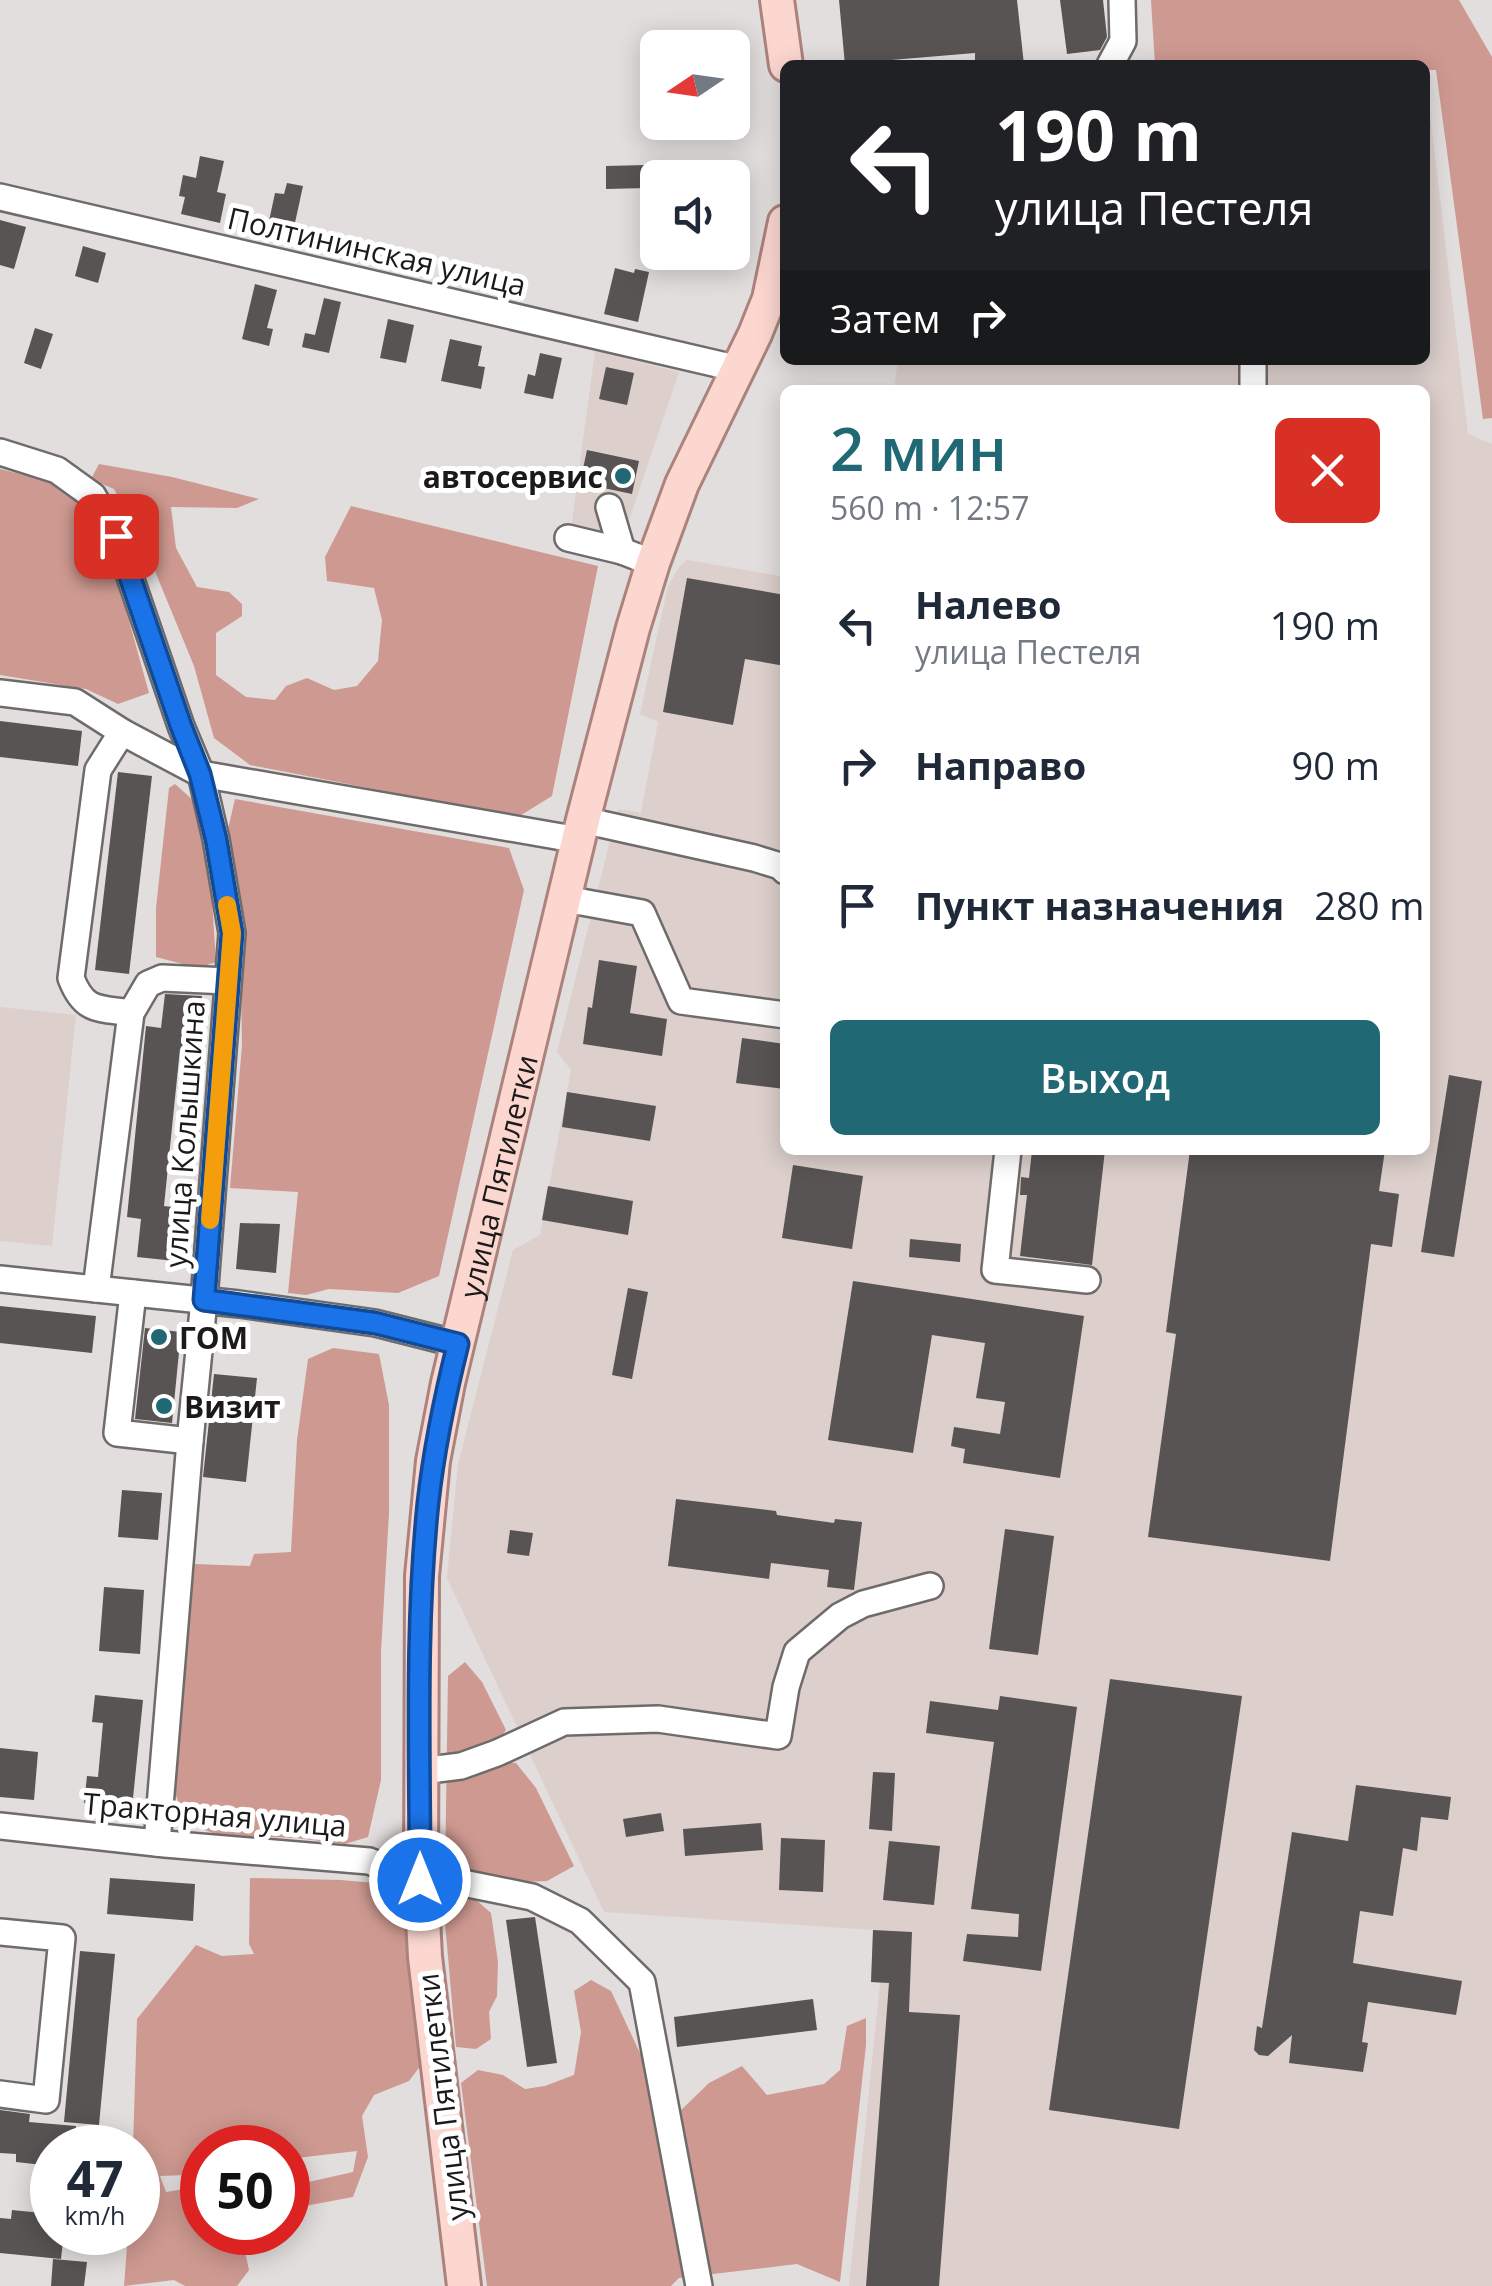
<!DOCTYPE html>
<html lang="ru">
<head>
<meta charset="utf-8">
<style>
	body { margin:0; font-family:"Open Sans",sans-serif; background:#f6f6f7; color:#1f2937; height:100vh; display:flex; flex-direction:column; font-size:38px; white-space:nowrap }
	* { box-sizing:border-box; margin:0 }
	p { font-size:32px; color:#747a83 }
	.icon { flex:none; width:55px; height:55px; fill:none; stroke:currentColor; stroke-width:2; stroke-linecap:round; stroke-linejoin:round }
	.map { position:relative; flex:1; overflow:hidden }
	.details { position:absolute; left:780px; top:385px; width:650px; height:770px; display:flex; flex-direction:column; background:#fff; border-radius:15px; box-shadow:0 5px 25px #0003 }
	.details>* { flex:none }
	.top-card { position:absolute; left:780px; top:60px; width:650px; height:305px; border-radius:15px; box-shadow:0 5px 25px #0003; background:#202124; color:#fff; overflow:hidden }
	.needle { width:65px; rotate:257deg }
	.fabs { position:absolute; left:640px; top:30px; display:grid; gap:20px }
	.fabs a { display:grid; place-items:center; width:110px; height:110px; border-radius:15px; background:#fff; box-shadow:0 5px 25px #0003; font-size:50px }
	.speed { position:absolute; left:30px; top:2125px; display:flex; gap:20px; font-size:50px; font-weight:700; text-align:center }
	.speed>* { display:grid; place-content:center; width:130px; height:130px; border-radius:50%; background:#fff; box-shadow:0 5px 25px #0003; line-height:1 }
	.speed small { font-size:25px; font-weight:400 }
	.speed .limit { border:15px solid #d22; background:#fff; color:#111 }
	.pin { position:absolute; display:grid; place-items:center; width:85px; height:85px; color:#fff; margin:-42px; border-radius:20px; box-shadow:0 5px 15px #0006 }
	.me { position:absolute; width:110px; margin:-55px; rotate:0deg; stroke-linejoin:round; filter:drop-shadow(0 0 8px #0008) }
	.turn { display:flex; align-items:center; gap:35px; height:210px; padding:0 50px; font-size:45px }
	.turn .icon { width:130px; height:130px; stroke-width:2.5 }
	.turn b { display:block; font-size:70px; line-height:85px }
	.then { display:flex; align-items:center; height:95px; padding:0 50px; background:#0003; gap:20px; font-size:38px }
	.round { display:grid; place-items:center; flex:none; width:105px; height:105px; border-radius:15px; background:#f6f6f7 }
	.summary { display:flex; align-items:center; justify-content:space-between; height:170px; padding:0 50px }
	h1 { font-size:60px; font-weight:600; line-height:75px; color:#1f6874 }
	.primary-button { display:flex; gap:20px; margin-top:auto; padding:20px 50px }
	.primary-button a { flex:1; height:115px; border-radius:15px; background:#1f6874; color:#fff; font-size:40px; font-weight:600; line-height:115px; text-align:center }
	ul { padding:0; list-style:none }
	li { display:flex; align-items:center; gap:30px; height:140px; padding:0 50px }
	li div { flex:1 }
	li b { display:block; font-size:38px }
	li em { font-style:normal }
	.map>svg:first-child { display:block }
</style>
</head>
<body>
<div class="map">
<svg width="1492" height="2286" viewBox="0 0 1492 2286">
	<rect width="100%" height="100%" fill="#e2dedd"/>
	<g fill="#dccfcc">
		<path d="M1425,88H1427L1468,434L1492,444V2286H849L880,1983L871,1982L873,1930L604,1912L447,1578L458,1464L513,1250L540,1235L571,1070L557,1052L618,809L641,813L658,722L640,714L668,586L680,566L687,560L785,577V1150H1425V390H894L898,360H1425Z"/>
		<path d="M595,351L679,372L624,535L611,538L571,529Z"/>
		<path d="M0,1007L76,1015L52,1246L0,1241Z"/>
	</g>
	<g fill="#ce9990">
		<path d="M1151,0H1459L1492,57V418L1483,419L1436,70H1425V65H1155Z"/>
		<path d="M99,464L172,477L259,499L237,508L171,507L176,548L197,587L229,592L242,604V616L216,633V675L246,697L275,700L286,686L307,678L334,690L357,686L378,661L382,620L374,588L327,581L325,557L351,506L598,566L552,796L518,817L250,765L214,738L194,666L145,547L114,489L91,479Z"/>
		<path d="M0,469L56,483L93,516L120,588L149,693L118,704L86,689L0,675Z"/>
		<path d="M175,784L194,801L210,868L216,962L198,968L156,957V908L169,788Z"/>
		<path d="M235,799L509,848L524,890L439,1276L398,1293L329,1289L306,1295L288,1293L298,1192L230,1188L242,1045L240,934L225,842Z"/>
		<path d="M333,1348L379,1354L389,1405V1513L381,1652V1780L368,1837L345,1844L296,1838L219,1835L185,1823L169,1774L183,1612L194,1564L250,1566L254,1554L291,1552L297,1440L308,1359Z"/>
		<path d="M465,1662L482,1682L506,1730L494,1747L500,1762L516,1763L536,1788L574,1866L547,1881L526,1882L445,1875L448,1676Z"/>
		<path d="M250,1878L341,1880L385,1884L409,1894L421,2065L409,2081L374,2095L362,2116L368,2157L353,2197L294,2208L295,2185L353,2172L357,2151L288,2159V2148H202V2157L189,2159L187,2175L160,2176L166,2192L202,2186V2232L241,2233L249,2270L237,2286H185L174,2280L124,2286L128,2233L138,2232V2148L133,2147L137,2019L196,1945L222,1956L254,1954L249,1944Z"/>
		<path d="M453,1894L474,1898L491,1913L498,1962L497,1996L489,2012L491,2039L476,2049L456,2047L443,1900Z"/>
		<path d="M591,1980L611,1991L640,2053L677,2114L709,2083L742,2066L767,2095L824,2084L840,2070L847,2026L866,2018V2045L840,2282L797,2264L679,2278L671,2286H487L461,2083L478,2070L503,2075L525,2089L545,2086L574,2075L581,2032L574,1991Z"/>
	</g>
	<g fill="#575453">
		<path d="M839,0H1017L1024,65H975V53L867,62V65H845Z"/>
		<path d="M1060,0H1103L1107,37L1100,50L1067,54Z"/>
		<path d="M200,156L224,161L217,192L226,194L220,223L181,214L185,197L179,196L183,175L196,178Z"/>
		<path d="M646,165L647,188L606,189V166Z"/>
		<path d="M287,183L303,186L291,241L266,235L275,193L284,194Z"/>
		<path d="M0,220L26,227L14,269L0,265Z"/>
		<path d="M83,246L106,253L98,283L75,276Z"/>
		<path d="M615,268L634,273L635,269L649,272L638,322L604,314Z"/>
		<path d="M255,284L277,290L267,328L273,329L269,346L242,339Z"/>
		<path d="M324,298L341,302L329,353L302,347L305,333L315,335Z"/>
		<path d="M388,319L414,325L406,363L380,358Z"/>
		<path d="M35,328L53,334L41,369L24,363Z"/>
		<path d="M450,339L482,346L478,366L485,367L481,389L441,381Z"/>
		<path d="M540,353L562,358L553,399L524,393L528,374L535,376Z"/>
		<path d="M606,367L634,373L627,405L599,399Z"/>
		<path d="M587,450L639,461L632,494L580,483Z"/>
		<path d="M687,578L785,595V666L745,659L733,725L663,712Z"/>
		<path d="M0,721L82,731L78,766L0,757Z"/>
		<path d="M118,772L152,776L129,974L95,970Z"/>
		<path d="M599,960L637,966L630,1013L667,1019L662,1056L583,1044L588,1007L592,1008Z"/>
		<path d="M165,994L202,996L196,1051L180,1049L164,1206L180,1208L175,1261L137,1257L141,1219L127,1217L146,1026L161,1028Z"/>
		<path d="M742,1038L785,1044V1089L736,1083Z"/>
		<path d="M1449,1075L1482,1081L1454,1257L1421,1252Z"/>
		<path d="M567,1092L656,1106L650,1141L562,1127Z"/>
		<path d="M1032,1150H1105L1092,1265L1020,1256L1027,1195H1020L1021,1177L1029,1178Z"/>
		<path d="M1190,1150H1385L1379,1191L1399,1194L1392,1247L1371,1244L1330,1561L1148,1537L1176,1334L1166,1332Z"/>
		<path d="M793,1165L863,1176L852,1249L782,1238Z"/>
		<path d="M548,1186L633,1201L628,1235L542,1220Z"/>
		<path d="M240,1223L280,1224L276,1273L236,1269Z"/>
		<path d="M910,1239L961,1244L960,1262L909,1257Z"/>
		<path d="M853,1281L1084,1316L1060,1478L963,1463L965,1449L951,1446L954,1427L1000,1434L1005,1402L976,1398L985,1343L932,1335L913,1453L828,1440Z"/>
		<path d="M628,1288L648,1292L632,1379L612,1375Z"/>
		<path d="M0,1306L96,1316L92,1353L0,1343Z"/>
		<path d="M145,1328L181,1332L172,1423L135,1419Z"/>
		<path d="M214,1374L257,1378L246,1482L203,1477Z"/>
		<path d="M122,1490L162,1493L158,1540L118,1537Z"/>
		<path d="M676,1499L776,1511L777,1515L834,1523L835,1519L862,1522L854,1590L827,1587L829,1570L771,1563L769,1579L668,1566Z"/>
		<path d="M1005,1529L1054,1536L1038,1655L989,1649Z"/>
		<path d="M510,1530L533,1533L529,1556L507,1553Z"/>
		<path d="M104,1587L144,1590L140,1654L99,1651Z"/>
		<path d="M1110,1679L1242,1696L1179,2129L1049,2110Z"/>
		<path d="M95,1695L143,1700L132,1808L84,1803L87,1776L98,1777L103,1723L92,1722Z"/>
		<path d="M1000,1696L1077,1707L1041,1971L963,1961L967,1934L1018,1937L1019,1914L971,1909L994,1742L926,1733L930,1701L998,1710Z"/>
		<path d="M0,1748L38,1752L34,1800L0,1797Z"/>
		<path d="M873,1772L895,1773L892,1831L869,1829Z"/>
		<path d="M1356,1785L1451,1797L1448,1820L1421,1817L1417,1851L1403,1848L1393,1916L1360,1911L1353,1963L1462,1981L1456,2015L1368,2002L1362,2042L1368,2043L1363,2072L1289,2063L1292,2035L1268,2056L1259,2055L1254,2050L1257,2026L1262,2028L1292,1832L1348,1841Z"/>
		<path d="M661,1813L664,1831L626,1837L623,1819Z"/>
		<path d="M761,1823L763,1850L685,1856L683,1829Z"/>
		<path d="M781,1838L825,1840L823,1892L779,1890Z"/>
		<path d="M889,1841L940,1846L934,1905L883,1900Z"/>
		<path d="M110,1878L195,1884L193,1921L107,1914Z"/>
		<path d="M535,1917L557,2063L527,2067L506,1920Z"/>
		<path d="M873,1930L912,1932L909,2012L960,2015L939,2286H866L889,1983L871,1982Z"/>
		<path d="M80,1951L115,1954L99,2125L64,2122Z"/>
		<path d="M813,1999L817,2030L677,2047L674,2017Z"/>
		<path d="M0,2110L30,2114L29,2122L76,2126L74,2148H52V2166L16,2162V2154L0,2153Z"/>
		<path d="M12,2210L52,2214V2232H64L61,2259L0,2253V2218L11,2219Z"/>
		<path d="M53,2259L87,2262L84,2286H51Z"/>
	</g>
	<g fill="none" stroke-linecap="round" stroke-linejoin="round">
		<defs>
			<g id="minor">
				<path d="M1110,65L1123,41L1122,0"/>
				<path d="M0,197L739,369"/>
				<path d="M1253,360V390"/>
				<path d="M0,452L57,470L93,496L116,536L181,726L201,774L216,839L232,933L204,1300L190,1441L157,1843"/>
				<path d="M609,507L622,551"/>
				<path d="M568,538L622,551L653,563"/>
				<path d="M0,693L75,702L122,732L201,774L579,840"/>
				<path d="M122,732L98,770L71,978C84,1012 98,1008 131,1013"/>
				<path d="M583,820L754,858L780,866L785,871"/>
				<path d="M565,899L642,913L681,1001L785,1015"/>
				<path d="M1008,1150L995,1270L1087,1280"/>
				<path d="M0,1279L239,1304L375,1323L458,1344"/>
				<path d="M96,1289L131,1013L148,984L162,978L228,981"/>
				<path d="M133,1293L117,1433L190,1441"/>
				<path d="M421,1771L461,1766L497,1753L564,1722L658,1719L778,1736L786,1687L797,1652L840,1616L863,1604L930,1586"/>
				<path d="M0,1826L165,1844L369,1861L421,1881L468,1884L532,1897L580,1921L642,1982L699,2286"/>
				<path d="M0,1932L62,1938L46,2100L0,2094"/>
			</g>
			<g id="major">
				<path d="M777,0L786,65"/>
				<path id="s1" d="M464,2286L425,1957L421,1881L422,1576L433,1461L448,1383L583,820L633,628L653,563L682,484L755,334L769,299L785,222"/>
			</g>
		</defs>
		<use href="#minor" stroke="#6f6b6b" stroke-width="30"/>
		<use href="#major" stroke="#ab837c" stroke-width="38"/>
		<use href="#minor" stroke="#fff" stroke-width="25"/>
		<use href="#major" stroke="#fbd7d0" stroke-width="32"/>
	</g>
	<g fill="none" stroke-linecap="round" stroke-linejoin="round">
		<defs>
			<path id="route" d="M116,536L181,726L200,774L216,839L232,933L204,1300L375,1323L458,1344C445,1396 434,1449 428,1503C415,1628 420,1755 420,1880"/>
		</defs>
		<use href="#route" stroke="#114b97" stroke-width="25"/>
		<use href="#route" stroke="#1a73e8" stroke-width="18"/>
		<path stroke="#f59e0b" stroke-width="18" d="M210,1220L232,933L227,905"/>
	</g>
	<g fill="#1f6874" stroke="#fff" stroke-width="4">
		<circle cx="623" cy="476" r="10"/>
		<circle cx="159" cy="1337" r="10"/>
		<circle cx="164" cy="1406" r="10"/>
	</g>
	<g text-anchor="middle" dominant-baseline="central" stroke-width="10" stroke-linejoin="round" paint-order="stroke">
		<g font-size="30" fill="#1b1919" stroke="#fff">
			<text transform="translate(377 251) rotate(13)">Полтининская улица</text>
			<text transform="translate(184 1134) rotate(-86)">улица Колышкина</text>
			<text stroke="none"><textPath href="#s1" startOffset="1120">улица Пятилетки</textPath></text>
			<text transform="translate(215 1814) rotate(5)">Тракторная улица</text>
			<text transform="translate(442 2097) rotate(-97)">улица Пятилетки</text>
		</g>
		<g font-size="30" font-weight="bold" fill="#1b1919" stroke="#fff" text-anchor="start">
			<text x="603" y="476" text-anchor="end">автосервис</text>
			<text x="179" y="1337">ГОМ</text>
			<text x="184" y="1406">Визит</text>
		</g>
	</g>
</svg>
<div class="fabs">
<a><svg class="needle" viewBox="-14 -14 28 28"><path d="M0-13l5 13h-10z" fill="#e53935"/><path d="M0 13l5-13h-10z" fill="#747a83"/></svg></a>
<a><svg class="icon" aria-label="sound" viewBox="0 0 24 24"><path d="M4 9h4l5-4v14l-5-4H4zM17 9q2 3 0 6"/></svg></a>
</div>
<div class="speed"><div>47<small>km/h</small></div><div class="limit">50</div></div>
<div class="pin" style="left:116px;top:536px;background:#d93025"><svg class="icon" aria-label="arrive" viewBox="0 0 24 24"><path d="M6 21V4h12l-3 4 3 4H6"/></svg></div>
<svg class="me" style="left:420px;top:1880px" viewBox="-20 -20 40 40"><circle r="17" fill="#1a73e8" stroke="#fff" stroke-width="3"/><path d="M0-11L8 9 0 5-8 9z" fill="#fff"/></svg>
<div class="top-card">
<div class="turn"><svg class="icon" aria-label="left" viewBox="0 0 24 24"><path d="M17 20v-9H6M10 6l-5 5 5 5"/></svg><div><b>190 m</b>улица Пестеля</div></div>
<div class="then">Затем<svg class="icon" aria-label="right" viewBox="0 0 24 24"><path d="M7 20v-9h11M14 6l5 5-5 5"/></svg></div>
</div>
<section class="details">
<div class="summary"><div><h1>2 мин</h1><p>560 m · 12:57</p></div><a class="round" style="background:#d93025;color:#fff"><svg class="icon" aria-label="close" viewBox="0 0 24 24"><path d="M6 6l12 12M18 6L6 18"/></svg></a></div>
<ul>
<li><svg class="icon" aria-label="left" viewBox="0 0 24 24"><path d="M17 20v-9H6M10 6l-5 5 5 5"/></svg><div><b>Налево</b><p>улица Пестеля</p></div><em>190 m</em></li>
<li><svg class="icon" aria-label="right" viewBox="0 0 24 24"><path d="M7 20v-9h11M14 6l5 5-5 5"/></svg><div><b>Направо</b></div><em>90 m</em></li>
<li><svg class="icon" aria-label="arrive" viewBox="0 0 24 24"><path d="M6 21V4h12l-3 4 3 4H6"/></svg><div><b>Пункт назначения</b></div><em>280 m</em></li>
</ul>
<div class="primary-button"><a>Выход</a></div>
</section>
</div>
</body>
</html>
